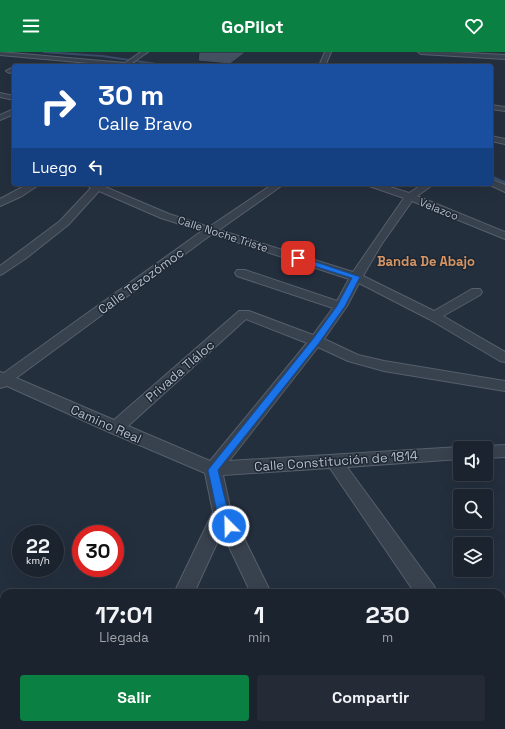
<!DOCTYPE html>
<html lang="es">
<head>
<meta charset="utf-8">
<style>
	body { margin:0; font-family:"Space Grotesk",sans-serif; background:#242b36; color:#f1f3f6; height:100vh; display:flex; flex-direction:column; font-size:15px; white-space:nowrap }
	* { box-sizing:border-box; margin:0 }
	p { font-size:13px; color:#a0a4aa }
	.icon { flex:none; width:22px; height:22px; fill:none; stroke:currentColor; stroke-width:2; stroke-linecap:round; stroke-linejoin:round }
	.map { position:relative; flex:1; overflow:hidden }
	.drawer { position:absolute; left:0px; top:537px; width:505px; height:140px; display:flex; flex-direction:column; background:#1b232e; border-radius:12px 12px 0 0; box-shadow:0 4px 16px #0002,0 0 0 1px #39404a }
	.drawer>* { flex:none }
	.banner { position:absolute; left:12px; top:12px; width:481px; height:122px; border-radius:4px; box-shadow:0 4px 16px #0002,0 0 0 1px #39404a; background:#1a4fa0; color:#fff; overflow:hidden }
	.buttons { position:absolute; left:453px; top:389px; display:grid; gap:8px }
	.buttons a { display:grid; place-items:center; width:40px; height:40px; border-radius:4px; background:#1b232e; box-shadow:0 4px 16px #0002,0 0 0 1px #39404a; font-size:20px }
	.speed { position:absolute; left:12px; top:473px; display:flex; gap:8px; font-size:20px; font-weight:700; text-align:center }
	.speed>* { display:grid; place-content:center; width:52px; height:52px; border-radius:50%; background:#1b232e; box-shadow:0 4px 16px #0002,0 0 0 1px #39404a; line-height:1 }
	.speed small { font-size:10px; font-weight:400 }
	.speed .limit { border:6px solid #d22; background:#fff; color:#111 }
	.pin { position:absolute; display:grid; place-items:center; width:34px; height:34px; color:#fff; margin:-17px; border-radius:8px; box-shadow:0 2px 6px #0006 }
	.me { position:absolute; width:44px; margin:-22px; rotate:337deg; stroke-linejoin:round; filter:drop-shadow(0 0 3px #0008) }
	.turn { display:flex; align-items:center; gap:14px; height:84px; padding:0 20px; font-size:18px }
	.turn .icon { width:52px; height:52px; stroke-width:2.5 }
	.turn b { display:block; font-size:28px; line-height:34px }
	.then { display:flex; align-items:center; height:38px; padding:0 20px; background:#0003; gap:8px; font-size:15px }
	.eta { display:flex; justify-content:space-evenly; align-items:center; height:68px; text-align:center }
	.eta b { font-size:24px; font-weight:600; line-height:28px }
	.cta { display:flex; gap:8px; margin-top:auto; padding:8px 20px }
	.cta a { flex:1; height:46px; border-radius:4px; background:#0b8043; color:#fff; font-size:16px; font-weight:600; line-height:46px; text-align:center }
	.cta a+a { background:#242b36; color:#f1f3f6 }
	header { display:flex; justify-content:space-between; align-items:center; height:52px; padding:0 20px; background:#0b8043; color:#fff; font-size:18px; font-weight:600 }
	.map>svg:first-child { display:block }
</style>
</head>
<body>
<header><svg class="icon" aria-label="menu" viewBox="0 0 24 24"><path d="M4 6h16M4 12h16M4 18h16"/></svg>GoPilot<svg class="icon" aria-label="heart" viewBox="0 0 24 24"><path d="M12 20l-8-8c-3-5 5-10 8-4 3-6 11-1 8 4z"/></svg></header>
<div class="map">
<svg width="505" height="677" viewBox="0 0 505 677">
	<rect width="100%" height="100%" fill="#242f3e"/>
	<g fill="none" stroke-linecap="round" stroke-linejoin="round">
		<path stroke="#394c67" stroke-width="2" d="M44,0L102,4L170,14"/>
		<path stroke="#394c67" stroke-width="2.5" d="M491,124L505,131"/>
		<path stroke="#394c67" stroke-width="3" d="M503,130L505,131"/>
	</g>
	<path fill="#455162" stroke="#1f2835" d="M199,0H246L230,12L198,9Z"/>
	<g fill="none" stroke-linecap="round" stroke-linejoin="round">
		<defs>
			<g id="minor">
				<path d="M0,0L125,11L141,0H148L132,11L145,14H122L0,3Z"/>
				<path d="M325,0H331L325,14H319Z"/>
				<path d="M418,0H451L505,3V7L421,2Z"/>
				<path d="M14,15V19L9,21L6,19Z"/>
				<path d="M0,41L14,44V48L0,45Z"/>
				<path d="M491,53L505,55V59L491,57Z"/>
				<path d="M14,57V62L0,68V63Z"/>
				<path d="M491,84L505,87V92L491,89Z"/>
				<path d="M491,127L505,133V140L488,132H491Z"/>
				<path d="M28,132H40L22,144L0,154V147Z"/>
				<path d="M85,132H105L103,134L169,162L209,175L273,132H284L219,178L353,220L404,146L369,134L367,132H381L409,141L423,132H434L417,144L505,180V187L412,149L381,193L363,224L434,259L472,237H480L482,240L480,243L443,264L505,300V310L500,309L429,267L359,231L347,254L324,287L358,303L384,309L505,329V339L384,319L348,309L318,295L229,409L460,395L464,396H460V407L347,415L434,534L437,541H415L330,416L223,423L231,460L271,541H251L222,480L194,541H174L213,460L205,421L109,380L7,334L0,336V320L4,321L202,179L161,166L99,139L68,173L25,207L4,221L0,223V214L60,169L91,136ZM212,182L349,227L337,249L245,218H237L235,221L237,224L333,256L313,283L249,259H239L114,368L16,326ZM246,267L307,291L210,409L128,374Z"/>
				<path d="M505,393V405L486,406V396H480L486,394Z"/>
				<path d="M501,634L505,636V664L501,662Z"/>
				<path d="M111,673H135L133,677H109Z"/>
				<path d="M312,673H336L338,677H314Z"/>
			</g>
		</defs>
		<use href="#minor" stroke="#565f6c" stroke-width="2"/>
		<use href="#minor" fill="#38414e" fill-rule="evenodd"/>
	</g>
	<path fill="#1a73e8" stroke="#114b97" d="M298,204L360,225L345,254L319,291L218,418L228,460L234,474L233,477L229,479L225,477L217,460L208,418L313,287L337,254L352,226L295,208L294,206Z"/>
	<g text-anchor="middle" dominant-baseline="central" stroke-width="3" stroke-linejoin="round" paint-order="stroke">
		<g font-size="11" fill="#b4bcc9" stroke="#1d2633">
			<text transform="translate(439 157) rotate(22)">Velazco</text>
			<text transform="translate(223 182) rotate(18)">Calle Noche Triste</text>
		</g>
		<g font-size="13" font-weight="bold" fill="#d59563" stroke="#1d2633">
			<text x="426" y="209">Banda De Abajo</text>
		</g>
		<g font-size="13" fill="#b4bcc9" stroke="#1d2633">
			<text transform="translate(141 229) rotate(-36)">Calle Tezozómoc</text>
			<text transform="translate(180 319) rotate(-41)">Privada Tláloc</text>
			<text transform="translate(106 372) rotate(24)">Camino Real</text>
			<text transform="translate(336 409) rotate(-4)">Calle Constitución de 1814</text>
		</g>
	</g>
</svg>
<div class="buttons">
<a><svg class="icon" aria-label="sound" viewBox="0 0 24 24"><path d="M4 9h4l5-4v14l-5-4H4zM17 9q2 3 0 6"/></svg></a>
<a><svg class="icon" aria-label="search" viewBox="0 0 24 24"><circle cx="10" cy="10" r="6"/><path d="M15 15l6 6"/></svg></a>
<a><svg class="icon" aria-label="layers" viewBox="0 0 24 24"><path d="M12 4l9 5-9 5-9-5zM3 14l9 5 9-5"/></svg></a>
</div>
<div class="speed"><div>22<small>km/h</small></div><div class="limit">30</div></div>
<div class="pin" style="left:298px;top:206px;background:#d93025"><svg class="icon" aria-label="arrive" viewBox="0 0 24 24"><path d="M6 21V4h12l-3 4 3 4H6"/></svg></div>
<svg class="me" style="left:229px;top:474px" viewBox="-20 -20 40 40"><circle r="17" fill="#1a73e8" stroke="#fff" stroke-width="3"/><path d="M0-11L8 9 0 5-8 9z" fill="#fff"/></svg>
<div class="banner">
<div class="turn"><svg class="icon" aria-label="right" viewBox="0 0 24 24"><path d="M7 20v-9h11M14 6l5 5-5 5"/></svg><div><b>30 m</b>Calle Bravo</div></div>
<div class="then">Luego<svg class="icon" aria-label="left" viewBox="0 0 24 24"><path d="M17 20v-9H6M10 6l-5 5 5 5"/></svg></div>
</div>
<section class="drawer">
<div class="eta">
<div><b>17:01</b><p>Llegada</p></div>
<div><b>1</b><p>min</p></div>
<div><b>230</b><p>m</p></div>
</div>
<div class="cta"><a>Salir</a><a>Compartir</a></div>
</section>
</div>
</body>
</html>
